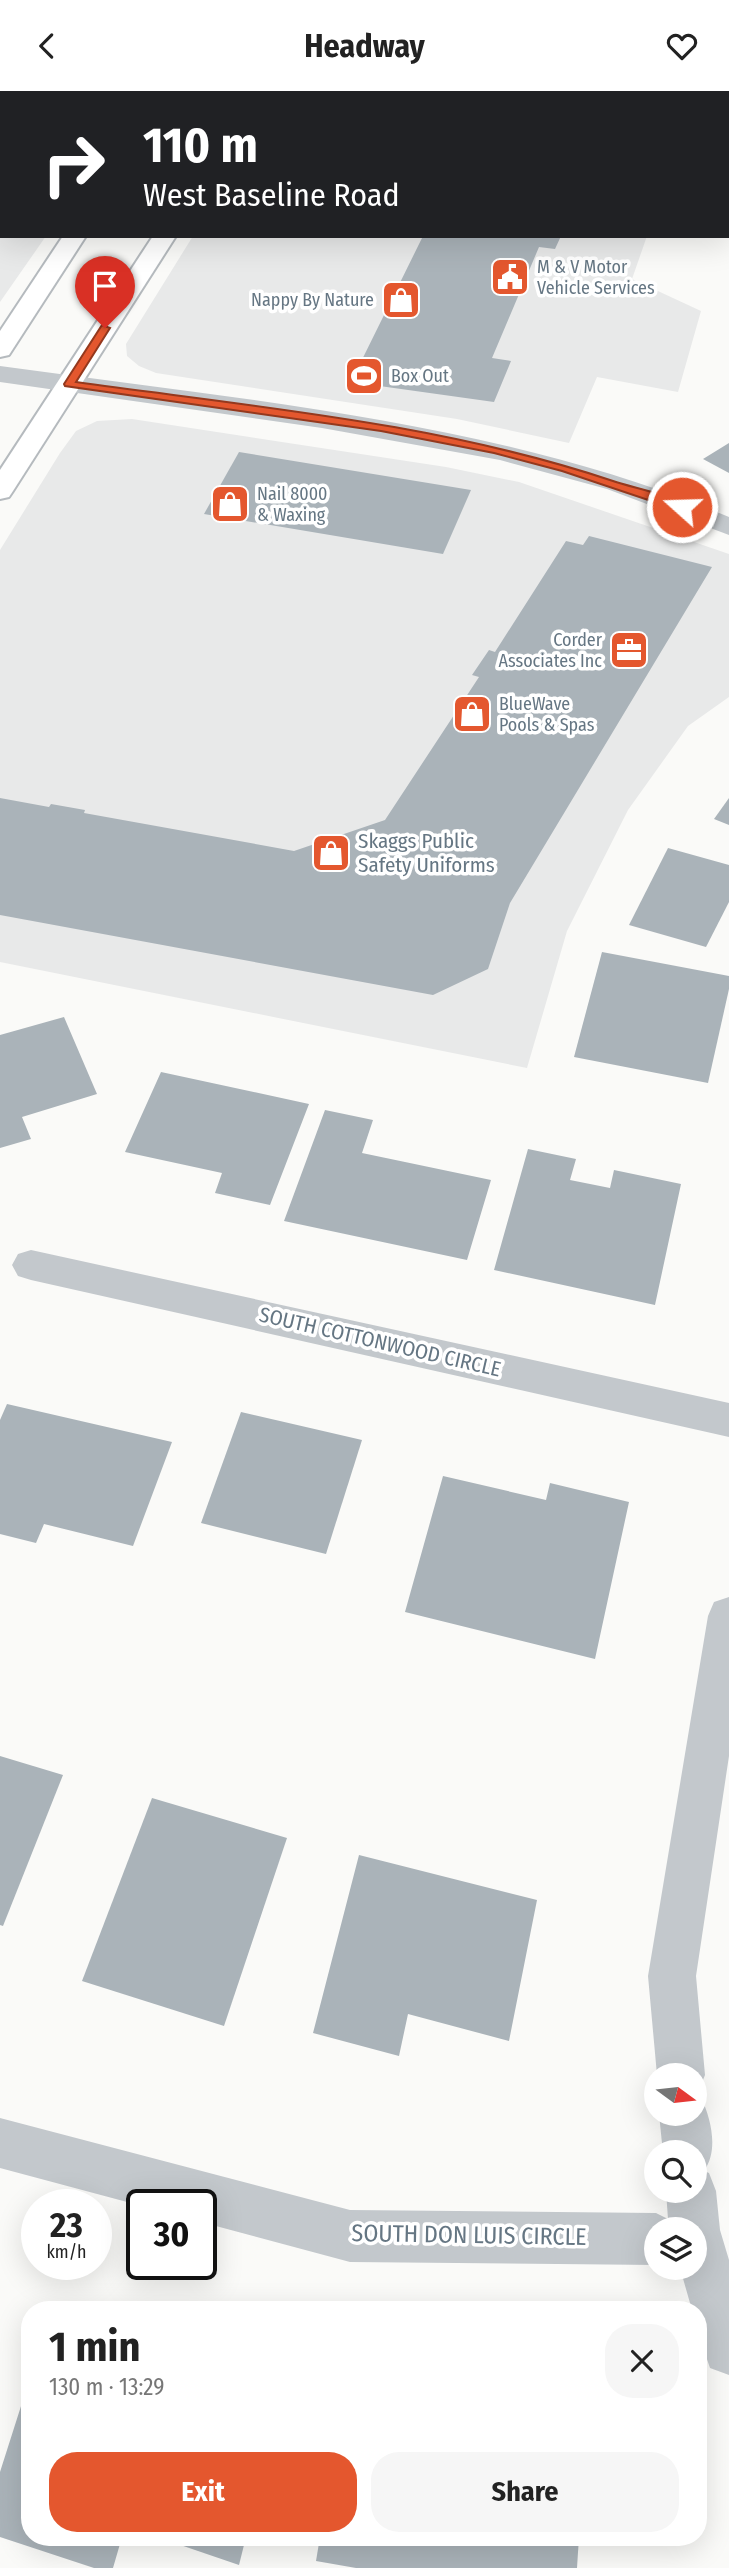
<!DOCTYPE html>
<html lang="en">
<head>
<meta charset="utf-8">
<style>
	body { margin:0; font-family:"Fira Sans Condensed",sans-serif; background:#f6f6f6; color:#222; height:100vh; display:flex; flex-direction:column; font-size:26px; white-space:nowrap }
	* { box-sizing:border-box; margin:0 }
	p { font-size:23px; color:#767676 }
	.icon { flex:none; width:38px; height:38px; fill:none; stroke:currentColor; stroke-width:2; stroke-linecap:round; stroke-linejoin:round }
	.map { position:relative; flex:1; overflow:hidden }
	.panel { position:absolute; left:21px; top:2210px; width:686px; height:245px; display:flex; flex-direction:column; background:#fff; border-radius:28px; box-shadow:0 7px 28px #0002 }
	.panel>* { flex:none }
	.banner { position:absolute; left:0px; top:0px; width:730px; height:147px; box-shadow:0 7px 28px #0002; background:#202124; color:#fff; overflow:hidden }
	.needle { width:46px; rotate:105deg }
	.buttons { position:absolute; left:644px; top:1972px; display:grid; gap:14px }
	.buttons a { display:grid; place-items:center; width:63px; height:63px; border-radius:50%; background:#fff; box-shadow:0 7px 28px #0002; font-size:35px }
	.speed { position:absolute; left:21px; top:2098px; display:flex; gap:14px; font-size:35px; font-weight:700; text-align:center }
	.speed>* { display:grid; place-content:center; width:91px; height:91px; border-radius:50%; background:#fff; box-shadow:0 7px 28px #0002; line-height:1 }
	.speed small { font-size:18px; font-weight:400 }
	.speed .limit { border:4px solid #111; border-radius:10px; background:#fff; color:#111 }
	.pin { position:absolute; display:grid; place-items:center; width:60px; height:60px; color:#fff; margin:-72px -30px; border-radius:50% 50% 50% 0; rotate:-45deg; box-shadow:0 0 7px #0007 }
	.pin .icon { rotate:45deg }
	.me { position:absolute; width:77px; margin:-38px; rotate:290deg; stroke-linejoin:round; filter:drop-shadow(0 0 5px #0008) }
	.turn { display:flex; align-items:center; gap:24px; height:147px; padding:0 28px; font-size:32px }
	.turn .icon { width:91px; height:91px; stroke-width:2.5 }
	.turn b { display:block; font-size:49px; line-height:60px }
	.round { display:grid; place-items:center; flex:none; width:74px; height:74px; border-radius:28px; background:#f6f6f6 }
	.overview { display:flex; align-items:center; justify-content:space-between; height:119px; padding:0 28px }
	h1 { font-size:42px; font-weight:700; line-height:52px }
	.button { display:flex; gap:14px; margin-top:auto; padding:14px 28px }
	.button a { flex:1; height:80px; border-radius:28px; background:#e4572e; color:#fff; font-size:28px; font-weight:700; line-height:80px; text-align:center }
	.button a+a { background:#f6f6f6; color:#222 }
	header { display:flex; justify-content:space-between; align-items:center; height:91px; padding:0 28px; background:#fff; font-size:32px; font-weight:700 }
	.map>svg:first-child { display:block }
</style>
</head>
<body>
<header><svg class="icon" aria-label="back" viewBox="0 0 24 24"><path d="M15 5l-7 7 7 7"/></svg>Headway<svg class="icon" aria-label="heart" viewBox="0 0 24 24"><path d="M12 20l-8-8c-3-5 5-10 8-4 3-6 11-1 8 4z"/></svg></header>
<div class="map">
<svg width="729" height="2477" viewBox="0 0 729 2477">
	<rect width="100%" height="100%" fill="#fafaf8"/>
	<g fill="#e8e9e9">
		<path d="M0,0H137L2,2V145H46L0,211Z"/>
		<path d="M302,0H699L301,2Z"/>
		<path d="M193,145H647L632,188L701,220L678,301L597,286L569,352L457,328L156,282L139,275L127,265L126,253Z"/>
		<path d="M132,328L446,376L519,391L729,463V606L688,635L628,719L567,840L527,977L0,871V459L60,362L76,340L97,330Z"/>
	</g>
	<g fill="#aab3b9">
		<path d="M423,145H561L555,158L539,156L492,267L511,270L494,311L351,291Z"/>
		<path d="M729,352V382L703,368Z"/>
		<path d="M239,361L471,399L443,463L204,423Z"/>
		<path d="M589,445L712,476L510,812L488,878L433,904L0,824V707L49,716L51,713L85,719L84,722L294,760L385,729L479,586L472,584L489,559L495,561L566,450L583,454Z"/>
		<path d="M729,707V734L714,728Z"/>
		<path d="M668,757L729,774V811L706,856L629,834Z"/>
		<path d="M602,861L729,885V898L708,992L574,966Z"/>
		<path d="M64,926L97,1003L22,1026L31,1048L0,1057V944Z"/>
		<path d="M161,981L309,1013L270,1114L215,1102L222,1082L125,1061Z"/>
		<path d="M325,1019L373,1029L362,1062L491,1089L467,1169L284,1130Z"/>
		<path d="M528,1058L576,1068L570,1089L610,1097L614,1079L681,1093L655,1214L494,1179Z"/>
		<path d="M7,1313L172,1351L133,1455L44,1433L36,1452L0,1443V1329Z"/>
		<path d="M241,1321L362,1349L326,1463L201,1432Z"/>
		<path d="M443,1385L546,1409L550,1392L629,1411L595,1568L405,1521Z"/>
		<path d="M0,1665L63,1684L3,1835L0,1834Z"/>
		<path d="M152,1707L287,1747L224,1935L82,1890Z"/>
		<path d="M359,1764L537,1809L509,1950L408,1923L399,1965L313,1942Z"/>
		<path d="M29,2290L30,2446H122L113,2477H94L0,2446V2381Z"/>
		<path d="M157,2446H246L239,2474Z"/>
		<path d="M320,2446H579L577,2477H356L316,2470Z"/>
	</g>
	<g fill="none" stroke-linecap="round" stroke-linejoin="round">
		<defs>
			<g id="primary">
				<path d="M154,0H176L153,2Z"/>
				<path d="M249,0H271L248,2Z"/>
				<path d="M63,145H86L9,264L0,266V240Z"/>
				<path d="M153,145H176L13,400L9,406L0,408V379Z"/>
			</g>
		</defs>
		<use href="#primary" stroke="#b5babe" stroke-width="4"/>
		<g fill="#c3c8cc" fill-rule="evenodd">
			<path d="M0,275C243,309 501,330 729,426V444L607,398L500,369L322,337L0,291Z"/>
			<path d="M31,1159L729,1312V1346L31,1189L18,1185L12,1174L18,1163Z"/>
			<path d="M729,1506V1665L696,1885L705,1984L698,2001L695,2003V1984H657L648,1885L708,1525L714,1511Z"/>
			<path d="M695,2003L701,2006C711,2028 719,2059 704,2080L709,2082L716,2100L720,2139L729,2169V2284L710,2277L698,2242V2219H692L680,2177H695V2138H656V2174L350,2171L201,2131V2114L142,2115L0,2077V2027L350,2119L656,2122L668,2128L666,2100H695V2062H663L659,2023H695Z"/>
		</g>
		<use href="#primary" fill="#fff" fill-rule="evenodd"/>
	</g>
	<path fill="#e4572e" stroke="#94391e" stroke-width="2" d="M102,234L110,237L76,291C256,316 440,332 613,390C633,397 673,404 688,416L678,419L562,380L494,362L381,340L65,295L64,293Z"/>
	<defs>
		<symbol id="civic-square" viewBox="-11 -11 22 22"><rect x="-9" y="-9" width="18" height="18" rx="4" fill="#e4572e" stroke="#fff"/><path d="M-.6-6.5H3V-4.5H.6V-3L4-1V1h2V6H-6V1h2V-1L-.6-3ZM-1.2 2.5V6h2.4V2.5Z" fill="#fff"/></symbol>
		<symbol id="shop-square" viewBox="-11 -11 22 22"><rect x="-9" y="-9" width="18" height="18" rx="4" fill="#e4572e" stroke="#fff"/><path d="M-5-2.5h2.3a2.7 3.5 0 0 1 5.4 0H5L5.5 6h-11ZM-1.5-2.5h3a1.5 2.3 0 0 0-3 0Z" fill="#fff"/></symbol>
		<symbol id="stadium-square" viewBox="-11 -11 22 22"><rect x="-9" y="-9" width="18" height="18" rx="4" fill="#e4572e" stroke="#fff"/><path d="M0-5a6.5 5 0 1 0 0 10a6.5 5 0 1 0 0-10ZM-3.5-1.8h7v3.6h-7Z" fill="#fff"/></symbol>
		<symbol id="office-square" viewBox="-11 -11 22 22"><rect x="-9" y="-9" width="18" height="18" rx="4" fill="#e4572e" stroke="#fff"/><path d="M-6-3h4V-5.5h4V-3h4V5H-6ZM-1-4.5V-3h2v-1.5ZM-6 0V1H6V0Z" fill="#fff"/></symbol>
	</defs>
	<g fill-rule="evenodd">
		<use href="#civic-square" x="488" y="164" width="44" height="44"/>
		<use href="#shop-square" x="379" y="187" width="44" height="44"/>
		<use href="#stadium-square" x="342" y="263" width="44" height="44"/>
		<use href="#shop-square" x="208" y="391" width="44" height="44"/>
		<use href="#office-square" x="607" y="537" width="44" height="44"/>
		<use href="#shop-square" x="450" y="601" width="44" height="44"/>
		<use href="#shop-square" x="309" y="740" width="44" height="44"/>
	</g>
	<g text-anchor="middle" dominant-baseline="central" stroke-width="7" stroke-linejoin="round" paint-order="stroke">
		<g font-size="18" fill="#657683" stroke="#fff" text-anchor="start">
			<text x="537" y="176">M &amp; V Motor<tspan x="537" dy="21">Vehicle Services</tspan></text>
			<text x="374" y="209" text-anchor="end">Nappy By Nature</text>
			<text x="391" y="285">Box Out</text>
			<text x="257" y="403">Nail 8000<tspan x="257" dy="21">&amp; Waxing</tspan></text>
			<text x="602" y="549" text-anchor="end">Corder<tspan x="602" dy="21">Associates Inc</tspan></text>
			<text x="499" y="613">BlueWave<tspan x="499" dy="21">Pools &amp; Spas</tspan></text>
		</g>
		<g font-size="21" fill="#657683" stroke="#fff" text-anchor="start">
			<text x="358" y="750">Skaggs Public<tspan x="358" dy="24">Safety Uniforms</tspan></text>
		</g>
		<g font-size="21" fill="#657683" stroke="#fff">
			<text transform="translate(380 1251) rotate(13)">SOUTH COTTONWOOD CIRCLE</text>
		</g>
		<g font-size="24" fill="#657683" stroke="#fff">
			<text transform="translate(469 2144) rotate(1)">SOUTH DON LUIS CIRCLE</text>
		</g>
	</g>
</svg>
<div class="buttons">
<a><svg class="needle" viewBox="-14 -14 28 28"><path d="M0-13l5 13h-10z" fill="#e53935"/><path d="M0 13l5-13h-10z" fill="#767676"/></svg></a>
<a><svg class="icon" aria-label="search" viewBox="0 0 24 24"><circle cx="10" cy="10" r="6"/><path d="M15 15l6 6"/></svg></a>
<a><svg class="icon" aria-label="layers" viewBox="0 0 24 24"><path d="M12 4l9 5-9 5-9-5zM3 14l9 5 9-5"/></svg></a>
</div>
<div class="speed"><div>23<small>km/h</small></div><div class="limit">30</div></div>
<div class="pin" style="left:105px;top:237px;background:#d93025"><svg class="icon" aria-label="arrive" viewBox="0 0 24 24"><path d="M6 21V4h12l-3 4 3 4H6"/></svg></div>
<svg class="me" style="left:682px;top:416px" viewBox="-20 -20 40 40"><circle r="17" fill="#e4572e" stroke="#fff" stroke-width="3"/><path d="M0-11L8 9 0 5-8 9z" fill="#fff"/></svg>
<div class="banner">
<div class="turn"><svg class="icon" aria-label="right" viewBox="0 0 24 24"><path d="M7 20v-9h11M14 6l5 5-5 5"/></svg><div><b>110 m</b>West Baseline Road</div></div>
</div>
<section class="panel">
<div class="overview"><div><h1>1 min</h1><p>130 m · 13:29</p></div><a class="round"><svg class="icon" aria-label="close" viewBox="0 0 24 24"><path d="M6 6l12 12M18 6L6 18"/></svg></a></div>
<div class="button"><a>Exit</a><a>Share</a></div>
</section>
</div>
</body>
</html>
